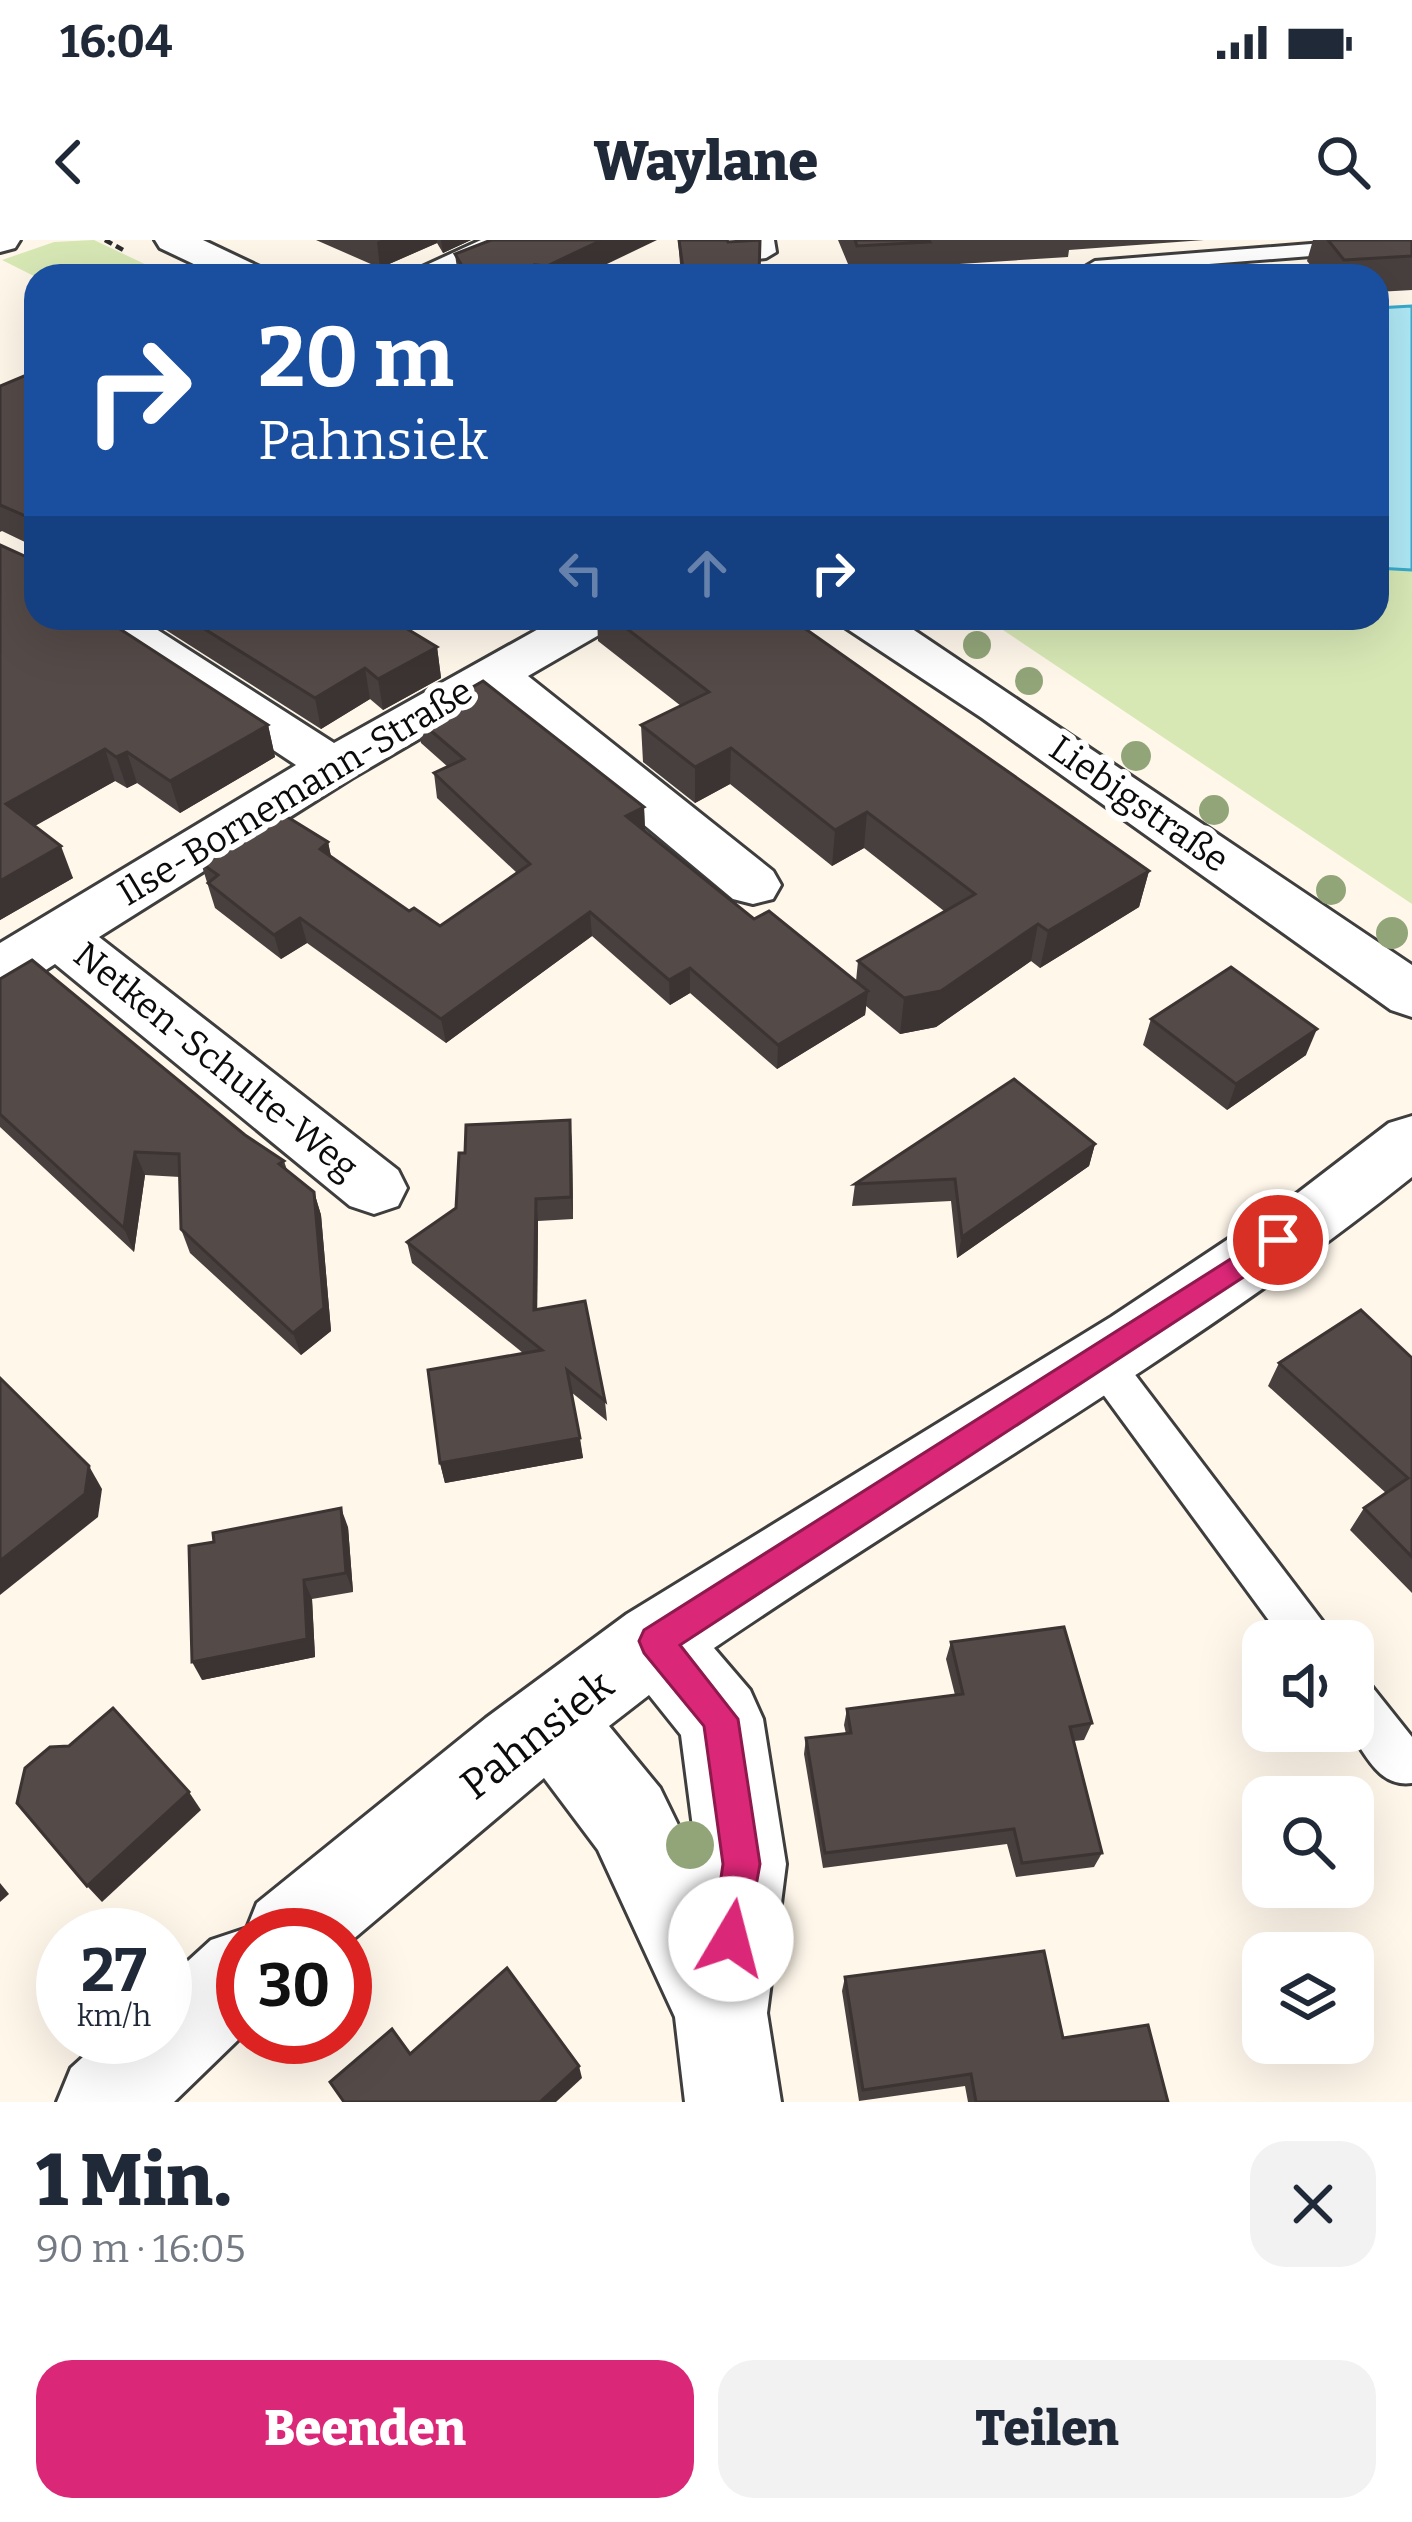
<!DOCTYPE html>
<html lang="de">
<head>
<meta charset="utf-8">
<style>
	body { margin:0; font-family:Bitter,serif; background:#f2f2f3; color:#1f2937; height:100vh; display:flex; flex-direction:column; font-size:45px; white-space:nowrap }
	* { box-sizing:border-box; margin:0 }
	p { font-size:39px; color:#747a83 }
	.icon { flex:none; width:66px; height:66px; fill:none; stroke:currentColor; stroke-width:2; stroke-linecap:round; stroke-linejoin:round }
	.map { position:relative; height:1862px; overflow:hidden }
	.sheet { display:flex; flex-direction:column; background:#fff; flex:1 }
	.sheet>* { flex:none }
	.top-card { position:absolute; left:24px; top:24px; width:1365px; height:366px; border-radius:36px; box-shadow:0 12px 48px #0002; background:#1a4fa0; color:#fff; overflow:hidden }
	.fabs { position:absolute; left:1242px; top:1380px; display:grid; gap:24px }
	.fabs a { display:grid; place-items:center; width:132px; height:132px; border-radius:24px; background:#fff; box-shadow:0 12px 48px #0002; font-size:60px }
	.speed { position:absolute; left:36px; top:1668px; display:flex; gap:24px; font-size:60px; font-weight:700; text-align:center }
	.speed>* { display:grid; place-content:center; width:156px; height:156px; border-radius:50%; background:#fff; box-shadow:0 12px 48px #0002; line-height:1 }
	.speed small { font-size:30px; font-weight:400 }
	.speed .limit { border:18px solid #d22; background:#fff; color:#111 }
	.pin { position:absolute; display:grid; place-items:center; width:102px; height:102px; color:#fff; margin:-51px; border:6px solid #fff; border-radius:50%; box-shadow:0 3px 12px #0007 }
	.me { position:absolute; width:132px; margin:-66px; rotate:8deg; stroke-linejoin:round; filter:drop-shadow(0 0 9px #0008) }
	.turn { display:flex; align-items:center; gap:42px; height:252px; padding:0 36px; font-size:54px }
	.turn .icon { width:156px; height:156px; stroke-width:2.5 }
	.turn b { display:block; font-size:84px; line-height:102px }
	.lanes { display:flex; align-items:center; height:114px; padding:0 36px; background:#0003; justify-content:center; gap:60px; direction:ltr }
	.lanes .off { opacity:.35 }
	.round { display:grid; place-items:center; flex:none; width:126px; height:126px; border-radius:36px; background:#f2f2f3 }
	.summary { display:flex; align-items:center; justify-content:space-between; height:204px; padding:0 36px }
	h1 { font-size:72px; font-weight:800; line-height:90px }
	.action { display:flex; gap:24px; margin-top:auto; padding:24px 36px }
	.action a { flex:1; height:138px; border-radius:36px; background:#db2777; color:#fff; font-size:48px; font-weight:800; line-height:138px; text-align:center }
	.action a+a { background:#f2f2f3; color:#1f2937 }
	.status { display:flex; justify-content:space-between; align-items:center; height:84px; padding:0 60px; background:#fff; direction:ltr }
	.status svg { height:33px; fill:currentColor }
	header { display:flex; justify-content:space-between; align-items:center; height:156px; padding:0 36px; background:#fff; font-size:54px; font-weight:800 }
	.map>svg:first-child { display:block }
</style>
</head>
<body>
<div class="status"><b>16:04</b><svg viewBox="0 0 49 12"><path d="M0 12V9h3v3zM5 12V6h3v6zM10 12V3h3v9zM15 12V0h3v12zM26 1h20v11H26zM47 4h2v5h-2z"/></svg></div>
<header><svg class="icon" aria-label="back" viewBox="0 0 24 24"><path d="M15 5l-7 7 7 7"/></svg>Waylane<svg class="icon" aria-label="search" viewBox="0 0 24 24"><circle cx="10" cy="10" r="6"/><path d="M15 15l6 6"/></svg></header>
<div class="map">
<svg width="1412" height="1862" viewBox="0 0 1412 1862">
	<rect width="100%" height="100%" fill="#fff7ea"/>
	<g fill="#d8e8b5">
		<path d="M94,0L170,36L36,37L2,20L54,2Z"/>
		<path d="M1387,326L1412,330V664L985,378H1377V328Z"/>
	</g>
	<path fill="#afe8f5" stroke="#37abcc" stroke-width="3" d="M1412,66V330L1377,328V68Z"/>
	<g fill="none" stroke-linecap="round" stroke-linejoin="round">
		<defs>
			<g id="service">
				<path d="M754,0H774L776,12L766,18L727,22V14L755,8Z"/>
				<path d="M1361,0H1412V8L1095,33L1085,27L1095,21Z"/>
				<path d="M1100,1102L1114,1107L1326,1386L1332,1401H1284L1086,1131L1080,1119L1086,1107Z"/>
				<path d="M1353,1437L1369,1443L1412,1497V1543C1379,1548 1366,1514 1349,1491H1353Z"/>
			</g>
			<g id="minor">
				<path d="M155,0H203L262,28L268,36H219L160,8Z"/>
				<path d="M481,0H529L524,8L464,36H414L420,28Z"/>
				<path d="M82,378H139L334,503L558,378H618L611,388L528,436L773,631L781,645L773,659L753,664L733,659L491,457L352,538L99,697L398,930L407,948L398,966L374,974L350,966L55,724L21,746L0,752V703L296,525L89,388Z"/>
				<path d="M839,378H896L1412,725V777L1391,770L982,478L846,388Z"/>
				<path d="M1412,876V937C1192,1113 946,1250 714,1408L750,1450L763,1479L786,1624L767,1773L781,1862H685L675,1777L598,1610L544,1538L345,1706V1695H243V1795L174,1862H57L71,1828L105,1797H165V1742L211,1700L247,1688L257,1663L486,1478L627,1374L1111,1077L1299,952L1389,883ZM649,1455L681,1495L698,1626L660,1548L609,1486Z"/>
			</g>
			<path id="tertiary" d="M0,0H20L15,8L0,12Z"/>
		</defs>
		<use href="#service" stroke="#3e3e3e" stroke-width="6"/>
		<use href="#minor" stroke="#3e3e3e" stroke-width="6"/>
		<use href="#tertiary" stroke="#3e3e3e" stroke-width="6"/>
		<path stroke="#2d2d2d" stroke-width="4.5" stroke-dasharray="8 4.5" stroke-linecap="butt" d="M105,0L125,11"/>
		<use href="#service" fill="#fff" fill-rule="evenodd"/>
		<use href="#minor" fill="#fff" fill-rule="evenodd"/>
		<use href="#tertiary" fill="#fff" fill-rule="evenodd"/>
	</g>
	<g fill="#92a579">
		<circle cx="977" cy="405" r="14"/>
		<circle cx="1029" cy="441" r="14"/>
		<circle cx="1136" cy="516" r="15"/>
		<circle cx="1214" cy="570" r="15"/>
		<circle cx="1331" cy="650" r="15"/>
		<circle cx="1392" cy="693" r="16"/>
		<circle cx="690" cy="1605" r="24"/>
	</g>
	<g fill="#48403e">
		<path d="M316,0H471L443,13L437,3L380,28Z"/>
		<path d="M491,0L582,36H458L455,14Z"/>
		<path d="M678,0L759,36H681Z"/>
		<path d="M838,0H1204L1069,10L1068,17L928,26L927,36H853Z"/>
		<path d="M1313,0H1412V50L1377,52V36H1319L1307,21Z"/>
		<path d="M36,131V378L268,485L275,517L180,573L137,543L127,548L115,541L35,586L73,638L0,680L29,318V304L2,291L0,292V146Z"/>
		<path d="M147,378H389L437,407L441,438L383,470L370,459L321,489Z"/>
		<path d="M597,378H790L1149,631L1139,667L1040,728L1031,721L936,787L900,794L866,766L865,775L777,829L690,753L670,765L592,696L446,803L307,703L281,719L215,668L201,623L328,602L331,617L409,671L440,686L517,633L437,558L434,533L448,527L421,503L417,479L644,567L645,591L754,679L856,741L858,721L944,671L864,608L832,626L730,544L695,563L643,522L641,485L681,466L598,401Z"/>
		<path d="M0,739L284,921L287,930L314,952L321,975L331,1091L301,1115L190,1013L181,989L180,937L145,935L134,1012L0,887Z"/>
		<path d="M1151,779L1306,815L1227,870L1143,805Z"/>
		<path d="M572,903L573,979L538,981L537,1069L605,1161L607,1181L571,1152L583,1218L445,1243L440,1223L523,1113L412,1023L407,1002L456,968L465,913Z"/>
		<path d="M1095,904L1089,926L957,1018L951,961L852,966L855,944Z"/>
		<path d="M1412,1118V1353L1350,1290L1364,1268L1386,1253L1268,1146L1279,1123Z"/>
		<path d="M348,1287L353,1352L312,1359L315,1417L202,1440Z"/>
		<path d="M951,1402L1092,1483L1084,1500L1074,1501L1102,1613L1094,1627L1016,1637L1007,1604L823,1628L804,1514L806,1498L846,1494L844,1485L847,1469L955,1455L946,1419Z"/>
		<path d="M845,1737L1063,1798L1168,1862H968L965,1846L859,1861L842,1751Z"/>
	</g>
	<g fill="#3b3432">
		<path d="M381,0H437V3L380,28L377,2Z"/>
		<path d="M441,0H471L443,13Z"/>
		<path d="M602,0H657L582,36H548L547,26Z"/>
		<path d="M437,407L441,438L383,470L378,439Z"/>
		<path d="M365,428L370,459L321,489L315,458Z"/>
		<path d="M268,485L275,517L180,573L170,541Z"/>
		<path d="M731,508L730,544L695,563V527Z"/>
		<path d="M105,509L115,541L18,595L6,564Z"/>
		<path d="M127,512L137,543L127,548L116,517Z"/>
		<path d="M644,567L645,591L626,576Z"/>
		<path d="M867,572L864,608L832,626L835,590Z"/>
		<path d="M328,602L333,626L320,609Z"/>
		<path d="M61,606L73,638L0,680V641Z"/>
		<path d="M1149,631L1139,667L1040,728L1048,691Z"/>
		<path d="M590,672L592,696L446,803L441,779Z"/>
		<path d="M300,678L307,703L281,719L274,695Z"/>
		<path d="M1038,684L1031,721L936,787L900,794L904,758Z"/>
		<path d="M690,728V753L670,765L669,740Z"/>
		<path d="M868,751L865,775L777,829L778,805Z"/>
		<path d="M1317,789L1306,815L1227,870L1236,844Z"/>
		<path d="M570,880L572,903L573,979L571,957Z"/>
		<path d="M1095,904L1089,926L957,1018L962,997Z"/>
		<path d="M135,912L145,935L134,1012L124,988Z"/>
		<path d="M314,952L321,975L331,1091L301,1115L293,1093Z"/>
		<path d="M536,959L538,981L537,1091L534,1070Z"/>
		<path d="M580,1198L583,1218L445,1243L440,1223Z"/>
		<path d="M89,1226L102,1249L98,1277L0,1355V1321Z"/>
		<path d="M341,1268L348,1287L353,1352L346,1333Z"/>
		<path d="M304,1340L312,1359L315,1417L202,1440L192,1422Z"/>
		<path d="M189,1552L201,1570L102,1662L87,1646Z"/>
		<path d="M0,1643L9,1654L0,1662Z"/>
		<path d="M579,1826L582,1838L556,1862H540Z"/>
	</g>
	<g fill="#544a48" stroke="#3b3432" stroke-width="3">
		<path d="M491,0H602L547,26L536,25L543,36H468L455,14Z"/>
		<path d="M679,0H727L728,2L760,0L759,36H684Z"/>
		<path d="M855,0H929L930,2L857,6Z"/>
		<path d="M1328,0H1412V16L1344,20Z"/>
		<path d="M36,131V378H103L268,485L170,541L127,512L116,517L105,509L6,564L61,606L0,641V305L29,318L28,277L0,265V146Z"/>
		<path d="M187,378H389L437,407L378,439L365,428L315,458Z"/>
		<path d="M613,378H790L1149,631L1048,691L1038,684L941,751L904,758L858,721L975,654L867,572L835,590L731,508L695,527L641,485L709,452Z"/>
		<path d="M483,441L644,567L626,576L754,679L769,671L868,751L778,805L690,728L669,740L590,672L441,779L300,678L274,695L208,643L218,635L201,623L281,573L328,602L320,609L409,671L414,668L440,686L530,624L434,533L464,519L417,479Z"/>
		<path d="M32,720L245,895L284,921L279,924L314,952L324,1068L293,1093L181,989L179,914L135,912L124,988L0,874V739Z"/>
		<path d="M1231,727L1317,789L1236,844L1151,779Z"/>
		<path d="M1014,839L1095,904L962,997L955,939L855,944Z"/>
		<path d="M570,880L571,957L536,959L534,1070L585,1061L605,1161L567,1130L580,1198L440,1223L428,1130L542,1110L407,1002L456,968L459,913H465L466,885Z"/>
		<path d="M1361,1070L1412,1118V1317L1364,1268L1408,1238L1279,1123Z"/>
		<path d="M0,1138L89,1226L85,1254L0,1321Z"/>
		<path d="M341,1268L346,1333L304,1340L307,1399L192,1422L189,1306L214,1302L213,1293Z"/>
		<path d="M1064,1387L1092,1483L1070,1487L1102,1613L1022,1623L1014,1589L825,1613L806,1498L851,1493L847,1469L963,1454L951,1402Z"/>
		<path d="M113,1468L189,1552L87,1646L17,1563L25,1528L50,1507L69,1506Z"/>
		<path d="M1044,1711L1063,1798L1148,1785L1168,1862H976L971,1834L863,1850L845,1737Z"/>
		<path d="M507,1728L579,1826L540,1862H344L330,1842L392,1789L410,1814Z"/>
	</g>
	<path fill="#db2777" stroke="#8e194d" stroke-width="3" d="M1278,989L1288,992L1292,1000L1288,1008L680,1405L738,1479L760,1624L744,1712L731,1717L718,1712L712,1699L723,1624L704,1486L644,1413L639,1401L644,1390Z"/>
	<g text-anchor="middle" dominant-baseline="central" stroke-width="12" stroke-linejoin="round" paint-order="stroke">
		<g font-size="36" fill="#0b0b0b" stroke="#fff">
			<text transform="translate(295 552) rotate(-31)">Ilse-Bornemann-Straße</text>
			<text transform="translate(1139 564) rotate(35)">Liebigstraße</text>
			<text transform="translate(216 821) rotate(39)">Netken-Schulte-Weg</text>
		</g>
		<g font-size="42" fill="#0b0b0b" stroke="#fff">
			<text transform="translate(537 1495) rotate(-38)">Pahnsiek</text>
		</g>
	</g>
</svg>
<div class="fabs">
<a><svg class="icon" aria-label="sound" viewBox="0 0 24 24"><path d="M4 9h4l5-4v14l-5-4H4zM17 9q2 3 0 6"/></svg></a>
<a><svg class="icon" aria-label="search" viewBox="0 0 24 24"><circle cx="10" cy="10" r="6"/><path d="M15 15l6 6"/></svg></a>
<a><svg class="icon" aria-label="layers" viewBox="0 0 24 24"><path d="M12 4l9 5-9 5-9-5zM3 14l9 5 9-5"/></svg></a>
</div>
<div class="speed"><div>27<small>km/h</small></div><div class="limit">30</div></div>
<div class="pin" style="left:1278px;top:1000px;background:#d93025"><svg class="icon" aria-label="arrive" viewBox="0 0 24 24"><path d="M6 21V4h12l-3 4 3 4H6"/></svg></div>
<svg class="me" style="left:731px;top:1699px" viewBox="-20 -20 40 40"><circle r="19" fill="#fff"/><path d="M0-13L10 11 0 6-10 11z" fill="#db2777"/></svg>
<div class="top-card">
<div class="turn"><svg class="icon" aria-label="right" viewBox="0 0 24 24"><path d="M7 20v-9h11M14 6l5 5-5 5"/></svg><div><b>20 m</b>Pahnsiek</div></div>
<div class="lanes"><svg class="icon off" aria-label="left" viewBox="0 0 24 24"><path d="M17 20v-9H6M10 6l-5 5 5 5"/></svg><svg class="icon off" aria-label="ahead" viewBox="0 0 24 24"><path d="M12 20V5M6 11l6-6 6 6"/></svg><svg class="icon" aria-label="right" viewBox="0 0 24 24"><path d="M7 20v-9h11M14 6l5 5-5 5"/></svg></div>
</div>
</div>
<section class="sheet">
<div class="summary"><div><h1>1 Min.</h1><p>90 m · 16:05</p></div><a class="round"><svg class="icon" aria-label="close" viewBox="0 0 24 24"><path d="M6 6l12 12M18 6L6 18"/></svg></a></div>
<div class="action"><a>Beenden</a><a>Teilen</a></div>
</section>
</body>
</html>
